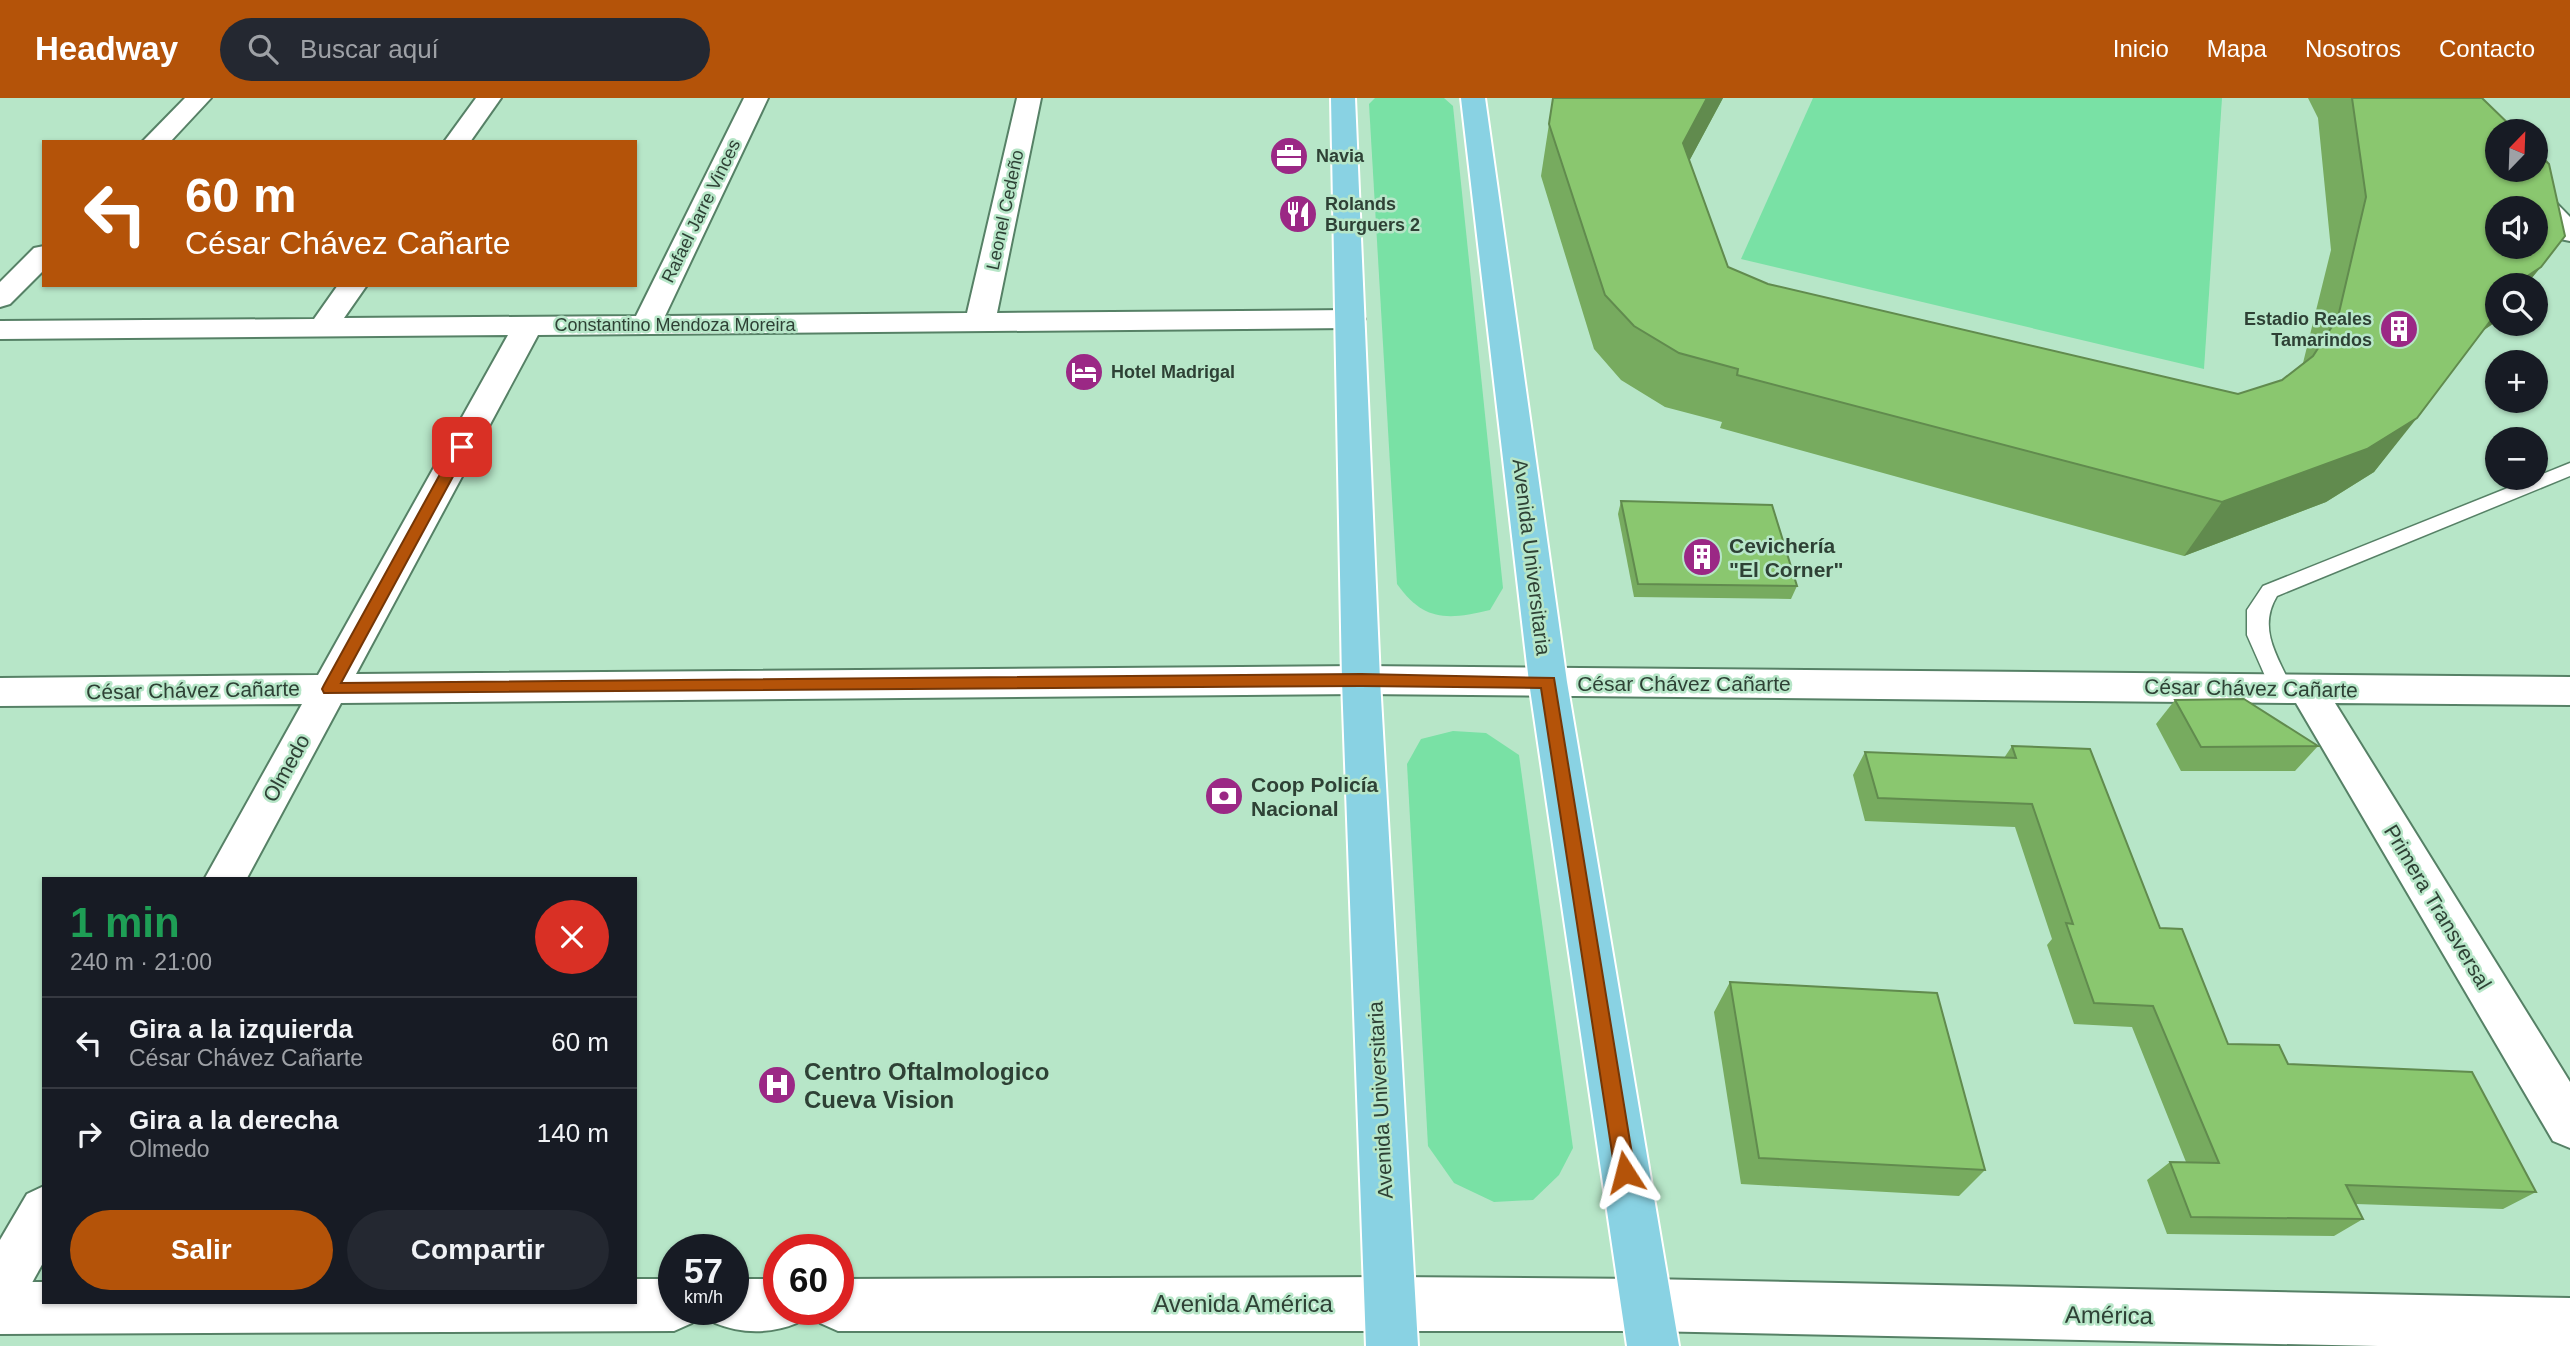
<!DOCTYPE html>
<html lang="es">
<head>
<meta charset="utf-8">
<style>
	body { margin:0; font-family:Helvetica,sans-serif; background:#242831; color:#f1f3f6; height:100vh; display:flex; flex-direction:column; font-size:26px; white-space:nowrap }
	* { box-sizing:border-box; margin:0 }
	p { font-size:23px; color:#9ea1a6 }
	.icon { flex:none; width:38px; height:38px; fill:none; stroke:currentColor; stroke-width:2; stroke-linecap:round; stroke-linejoin:round }
	.map { position:relative; flex:1; overflow:hidden }
	.drawer { position:absolute; left:42px; top:779px; width:595px; height:427px; display:flex; flex-direction:column; background:#171b24; border-radius:0px; box-shadow:0 2px 5px #0004 }
	.drawer>* { flex:none }
	.guide { position:absolute; left:42px; top:42px; width:595px; height:147px; border-radius:0px; box-shadow:0 2px 5px #0004; background:#b45309; color:#fff; overflow:hidden }
	.needle { width:46px; rotate:23deg }
	.fabs { position:absolute; left:2485px; top:21px; display:grid; gap:14px }
	.fabs a { display:grid; place-items:center; width:63px; height:63px; border-radius:50%; background:#171b24; box-shadow:0 2px 5px #0004; font-size:35px }
	.speed { position:absolute; left:658px; top:1136px; display:flex; gap:14px; font-size:35px; font-weight:700; text-align:center }
	.speed>* { display:grid; place-content:center; width:91px; height:91px; border-radius:50%; background:#171b24; box-shadow:0 2px 5px #0004; line-height:1 }
	.speed small { font-size:18px; font-weight:400 }
	.speed .limit { border:10px solid #d22; background:#fff; color:#111 }
	.pin { position:absolute; display:grid; place-items:center; width:60px; height:60px; color:#fff; margin:-30px; border-radius:14px; box-shadow:0 4px 10px #0006 }
	.me { position:absolute; width:77px; margin:-38px; rotate:351deg; stroke-linejoin:round; filter:drop-shadow(0 0 5px #0008) }
	.turn { display:flex; align-items:center; gap:24px; height:147px; padding:0 28px; font-size:32px }
	.turn .icon { width:91px; height:91px; stroke-width:2.5 }
	.turn b { display:block; font-size:49px; line-height:60px }
	.round { display:grid; place-items:center; flex:none; width:74px; height:74px; border-radius:37px; background:#242831 }
	.head { display:flex; align-items:center; justify-content:space-between; height:119px; padding:0 28px }
	h1 { font-size:42px; font-weight:700; line-height:52px; color:#1e9e55 }
	.button { display:flex; gap:14px; margin-top:auto; padding:14px 28px }
	.button a { flex:1; height:80px; border-radius:42px; background:#b45309; color:#fff; font-size:28px; font-weight:700; line-height:80px; text-align:center }
	.button a+a { background:#242831; color:#f1f3f6 }
	ul { padding:0; list-style:none }
	li { display:flex; align-items:center; gap:21px; height:91px; padding:0 28px; border-top:2px solid #363941 }
	li div { flex:1 }
	li b { display:block; font-size:26px }
	li em { font-style:normal }
	header { display:flex; align-items:center; gap:42px; box-sizing:border-box; height:98px; padding:0 35px; background:#b45309; color:#fff }
	header strong { font-size:33px }
	nav { display:flex; gap:38px; margin-inline-start:auto; font-size:24px }
	.search { width:490px; height:63px; background:#242831; display:flex; align-items:center; gap:18px; box-sizing:border-box; padding:0 24px; border-radius:38px; color:#9ea1a6; font-size:26px }
	.map>svg:first-child { display:block }
</style>
</head>
<body>
<header>
<strong>Headway</strong>
<div class="search"><svg class="icon" aria-label="search" viewBox="0 0 24 24"><circle cx="10" cy="10" r="6"/><path d="M15 15l6 6"/></svg>Buscar aquí</div>
<nav><a>Inicio</a><a>Mapa</a><a>Nosotros</a><a>Contacto</a></nav>
</header>
<div class="map">
<svg width="2570" height="1248" viewBox="0 0 2570 1248">
	<rect width="100%" height="100%" fill="#b7e6c8"/>
	<g fill="#79e1a5">
		<path d="M1375,0H1444L1453,8L1503,490L1490,512C1448,522 1424,524 1397,486L1369,6Z"/>
		<path d="M1813,0H2222L2204,271L1741,161Z"/>
		<path d="M1453,633L1486,635L1519,657L1573,1050L1559,1077L1533,1102L1494,1104L1454,1085L1428,1048L1407,666L1421,641Z"/>
	</g>
	<g fill="none" stroke-linecap="round" stroke-linejoin="round">
		<defs>
			<path id="lane" d="M2570,365V378L2277,498C2257,531 2278,559 2292,590L2289,596L2281,598L2273,596L2247,537V512L2263,488Z"/>
			<g id="street">
				<path d="M185,0H211L170,44H142Z"/>
				<path d="M476,0H501L470,44H444Z"/>
				<path d="M744,0H768L665,218L967,215L1017,0H1041L997,215L1350,212L1360,215L1365,221L1360,227L1350,230L538,237L356,576L1361,568L2570,579V607L2335,605L2570,984V1050L2553,1043L2296,605L1361,596L341,605L247,780H205L302,606L0,608V580L318,577L508,237L0,241V223L314,221L338,187H367L344,220L636,218Z"/>
				<path d="M2497,72H2524L2570,119V143L2560,141L2536,115V110H2531Z"/>
				<path d="M44,148V172L10,206L0,209V184L34,150Z"/>
				<path d="M44,1088V1163L18,1210L0,1218V1142L27,1096Z"/>
				<path d="M1647,1181L2570,1200V1248H2378L1647,1233L1629,1225L1621,1207L1629,1189Z"/>
			</g>
			<g id="secondary">
				<path d="M1390,1179L1647,1181L1665,1189L1673,1207L1665,1225L1647,1233H838L820,1225L814,1211H838V1181Z"/>
				<path d="M635,1181H674V1211H698L692,1225L674,1233L0,1236V1184H44V1204H635Z"/>
				<path d="M733,1181H779V1211H803L797,1225C771,1236 741,1236 715,1225L709,1211H733Z"/>
			</g>
			<g id="primary">
				<path d="M1331,0H1355L1380,582L1418,1248H1366L1342,582Z"/>
				<path d="M1461,0H1485L1567,584L1679,1248H1627L1529,584Z"/>
			</g>
		</defs>
		<use href="#lane" stroke="#568166" stroke-width="3"/>
		<use href="#street" stroke="#568166" stroke-width="4"/>
		<use href="#secondary" stroke="#568166" stroke-width="4"/>
		<use href="#primary" stroke="#fff" stroke-width="4"/>
		<use href="#lane" fill="#fff" fill-rule="evenodd"/>
		<use href="#street" fill="#fff" fill-rule="evenodd"/>
		<use href="#secondary" fill="#fff" fill-rule="evenodd"/>
		<use href="#primary" fill="#89d2e3" fill-rule="evenodd"/>
	</g>
	<g fill="#77ab5f">
		<path d="M1553,0H1723L1689,63L1728,169L1768,186L2238,296L2282,282L2303,265L2331,152L2318,20L2308,0H2482L2565,138L2526,187H2497V223L2484,232L2374,374L2326,404L2184,458L1720,330L1722,324L1665,309L1621,282L1594,251L1541,78Z"/>
		<path d="M1621,403L1797,488L1791,501L1634,499L1618,416Z"/>
		<path d="M2175,602L2318,648L2295,673H2181L2156,626Z"/>
		<path d="M2012,648L2160,830L2228,946L2288,966L2536,1094L2503,1111L2356,1106L2363,1121L2334,1138L2167,1136L2147,1082L2170,1064H2186L2132,929L2074,926L2047,847L2052,841L2015,729L1865,723L1853,677L1865,654L2004,660Z"/>
		<path d="M1730,884L1985,1072L1959,1098L1741,1086L1714,914Z"/>
	</g>
	<g fill="#618b4e">
		<path d="M1707,0H1723L1671,97L1683,45Z"/>
		<path d="M2541,169L2526,187H2518L2523,181Z"/>
		<path d="M2497,213V223L2481,234Z"/>
		<path d="M2417,320L2374,374L2326,404L2184,458L2222,404Z"/>
	</g>
	<g fill="#8ac76f" stroke="#618b4e" stroke-width="2" fill-rule="evenodd">
		<path d="M1553,0H1707L1683,45L1728,169L1768,186L2238,296L2282,282L2313,258L2338,219L2366,99L2352,0H2482L2516,33H2497V72H2536V53L2549,66L2565,138L2541,169L2523,181L2518,187H2497V214L2417,320L2367,351L2222,404L1737,277L1738,271L1679,255L1634,228L1605,197L1549,26ZM2497,110H2536V149H2497Z"/>
		<path d="M1621,403L1772,407L1797,488L1638,486Z"/>
		<path d="M2244,601L2318,648L2201,649L2175,602Z"/>
		<path d="M2012,648L2090,651L2160,830L2182,831L2228,946L2279,947L2288,966L2472,974L2536,1094L2346,1087L2363,1121L2191,1119L2170,1064L2219,1065L2153,908L2094,905L2066,825L2073,826L2032,706L1878,700L1865,654L2016,660Z"/>
		<path d="M1730,884L1937,895L1985,1072L1759,1060Z"/>
	</g>
	<path fill="#b45309" stroke="#753606" stroke-width="2" d="M462,344L469,349L341,585L1361,576L1554,580L1635,1074L1632,1081L1625,1084L1618,1081L1615,1074L1541,590L1361,588L324,595L322,591L324,587L455,349Z"/>
	<defs>
		<symbol id="office-disc" viewBox="-11 -11 22 22"><circle r="9.5" fill="#9b2885" stroke="#b7e6c8"/><path d="M-6-3h4V-5.5h4V-3h4V5H-6ZM-1-4.5V-3h2v-1.5ZM-6 0V1H6V0Z" fill="#fff"/></symbol>
		<symbol id="restaurant-disc" viewBox="-11 -11 22 22"><circle r="9.5" fill="#9b2885" stroke="#b7e6c8"/><path d="M-5-6h1v4h1v-4h1v4h1v-4h1v5L-1.5 .5V6h-2V.5L-5-1ZM5-6V6H3V1.5H1.5Q1.5-4 5-6Z" fill="#fff"/></symbol>
		<symbol id="building-disc" viewBox="-11 -11 22 22"><circle r="9.5" fill="#9b2885" stroke="#b7e6c8"/><path d="M-4-6H4V6H1V3H-1V6H-4ZM-2.5-4.3h1.7v1.8h-1.7ZM.8-4.3h1.7v1.8H.8ZM-2.5-1h1.7V.8h-1.7ZM.8-1h1.7V.8H.8Z" fill="#fff"/></symbol>
		<symbol id="hotel-disc" viewBox="-11 -11 22 22"><circle r="9.5" fill="#9b2885" stroke="#b7e6c8"/><path d="M-6-4.5h1.5V1H6V5H4.5V3h-9V5H-6ZM-4 0a1.8 1.8 0 1 1 3.6 0ZM.5 0V-2.5h3Q6-2.5 6 0Z" fill="#fff"/></symbol>
		<symbol id="bank-disc" viewBox="-11 -11 22 22"><circle r="9.5" fill="#9b2885" stroke="#b7e6c8"/><path d="M-6-4H6V4H-6ZM0-2.3a2.3 2.3 0 1 0 0 4.6a2.3 2.3 0 1 0 0-4.6Z" fill="#fff"/></symbol>
		<symbol id="hospital-disc" viewBox="-11 -11 22 22"><circle r="9.5" fill="#9b2885" stroke="#b7e6c8"/><path d="M-5-5h3v3.5h4V-5h3V5h-3V1.5h-4V5h-3Z" fill="#fff"/></symbol>
	</defs>
	<g fill-rule="evenodd">
		<use href="#office-disc" x="1267" y="36" width="44" height="44"/>
		<use href="#restaurant-disc" x="1276" y="94" width="44" height="44"/>
		<use href="#building-disc" x="2377" y="209" width="44" height="44"/>
		<use href="#hotel-disc" x="1062" y="252" width="44" height="44"/>
		<use href="#building-disc" x="1680" y="437" width="44" height="44"/>
		<use href="#bank-disc" x="1202" y="676" width="44" height="44"/>
		<use href="#hospital-disc" x="755" y="965" width="44" height="44"/>
	</g>
	<g text-anchor="middle" dominant-baseline="central" stroke-width="5" stroke-linejoin="round" paint-order="stroke">
		<g font-size="18" font-weight="bold" fill="#2e4135" stroke="#b7e6c8" text-anchor="start">
			<text x="1316" y="58">Navia</text>
			<text x="1325" y="106">Rolands<tspan x="1325" dy="21">Burguers 2</tspan></text>
			<text x="2372" y="221" text-anchor="end">Estadio Reales<tspan x="2372" dy="21">Tamarindos</tspan></text>
			<text x="1111" y="274">Hotel Madrigal</text>
		</g>
		<g font-size="18" fill="#2e4135" stroke="#b7e6c8">
			<text transform="translate(1005 112) rotate(-78)">Leonel Cedeño</text>
			<text transform="translate(701 113) rotate(-64)">Rafael Jarre Vinces</text>
			<text x="675" y="227">Constantino Mendoza Moreira</text>
		</g>
		<g font-size="21" font-weight="bold" fill="#2e4135" stroke="#b7e6c8" text-anchor="start">
			<text x="1729" y="447">Cevichería<tspan x="1729" dy="24">"El Corner"</tspan></text>
			<text x="1251" y="686">Coop Policía<tspan x="1251" dy="24">Nacional</tspan></text>
		</g>
		<g font-size="21" fill="#2e4135" stroke="#b7e6c8">
			<text transform="translate(1532 459) rotate(83)">Avenida Universitaria</text>
			<text x="1684" y="585">César Chávez Cañarte</text>
			<text transform="translate(2251 590) rotate(1)">César Chávez Cañarte</text>
			<text transform="translate(193 592) rotate(-1)">César Chávez Cañarte</text>
			<text transform="translate(286 670) rotate(-61)">Olmedo</text>
			<text transform="translate(2438 809) rotate(59)">Primera Transversal</text>
			<text transform="translate(1380 1002) rotate(-93)">Avenida Universitaria</text>
		</g>
		<g font-size="24" font-weight="bold" fill="#2e4135" stroke="#b7e6c8" text-anchor="start">
			<text x="804" y="973">Centro Oftalmologico<tspan x="804" dy="28">Cueva Vision</tspan></text>
		</g>
		<g font-size="24" fill="#2e4135" stroke="#b7e6c8">
			<text x="1243" y="1205">Avenida América</text>
			<text transform="translate(2109 1217) rotate(1)">América</text>
		</g>
	</g>
</svg>
<div class="fabs">
<a><svg class="needle" viewBox="-14 -14 28 28"><path d="M0-13l5 13h-10z" fill="#e53935"/><path d="M0 13l5-13h-10z" fill="#9ea1a6"/></svg></a>
<a><svg class="icon" aria-label="sound" viewBox="0 0 24 24"><path d="M4 9h4l5-4v14l-5-4H4zM17 9q2 3 0 6"/></svg></a>
<a><svg class="icon" aria-label="search" viewBox="0 0 24 24"><circle cx="10" cy="10" r="6"/><path d="M15 15l6 6"/></svg></a>
<a>+</a>
<a>−</a>
</div>
<div class="speed"><div>57<small>km/h</small></div><div class="limit">60</div></div>
<div class="pin" style="left:462px;top:349px;background:#d93025"><svg class="icon" aria-label="arrive" viewBox="0 0 24 24"><path d="M6 21V4h12l-3 4 3 4H6"/></svg></div>
<svg class="me" style="left:1625px;top:1074px" viewBox="-20 -20 40 40"><path d="M0-17L14 15 0 8-14 15z" fill="#b45309" stroke="#fff" stroke-width="4"/></svg>
<div class="guide">
<div class="turn"><svg class="icon" aria-label="left" viewBox="0 0 24 24"><path d="M17 20v-9H6M10 6l-5 5 5 5"/></svg><div><b>60 m</b>César Chávez Cañarte</div></div>
</div>
<section class="drawer">
<div class="head"><div><h1>1 min</h1><p>240 m · 21:00</p></div><a class="round" style="background:#d93025;color:#fff"><svg class="icon" aria-label="close" viewBox="0 0 24 24"><path d="M6 6l12 12M18 6L6 18"/></svg></a></div>
<ul>
<li><svg class="icon" aria-label="left" viewBox="0 0 24 24"><path d="M17 20v-9H6M10 6l-5 5 5 5"/></svg><div><b>Gira a la izquierda</b><p>César Chávez Cañarte</p></div><em>60 m</em></li>
<li><svg class="icon" aria-label="right" viewBox="0 0 24 24"><path d="M7 20v-9h11M14 6l5 5-5 5"/></svg><div><b>Gira a la derecha</b><p>Olmedo</p></div><em>140 m</em></li>
</ul>
<div class="button"><a>Salir</a><a>Compartir</a></div>
</section>
</div>
</body>
</html>
